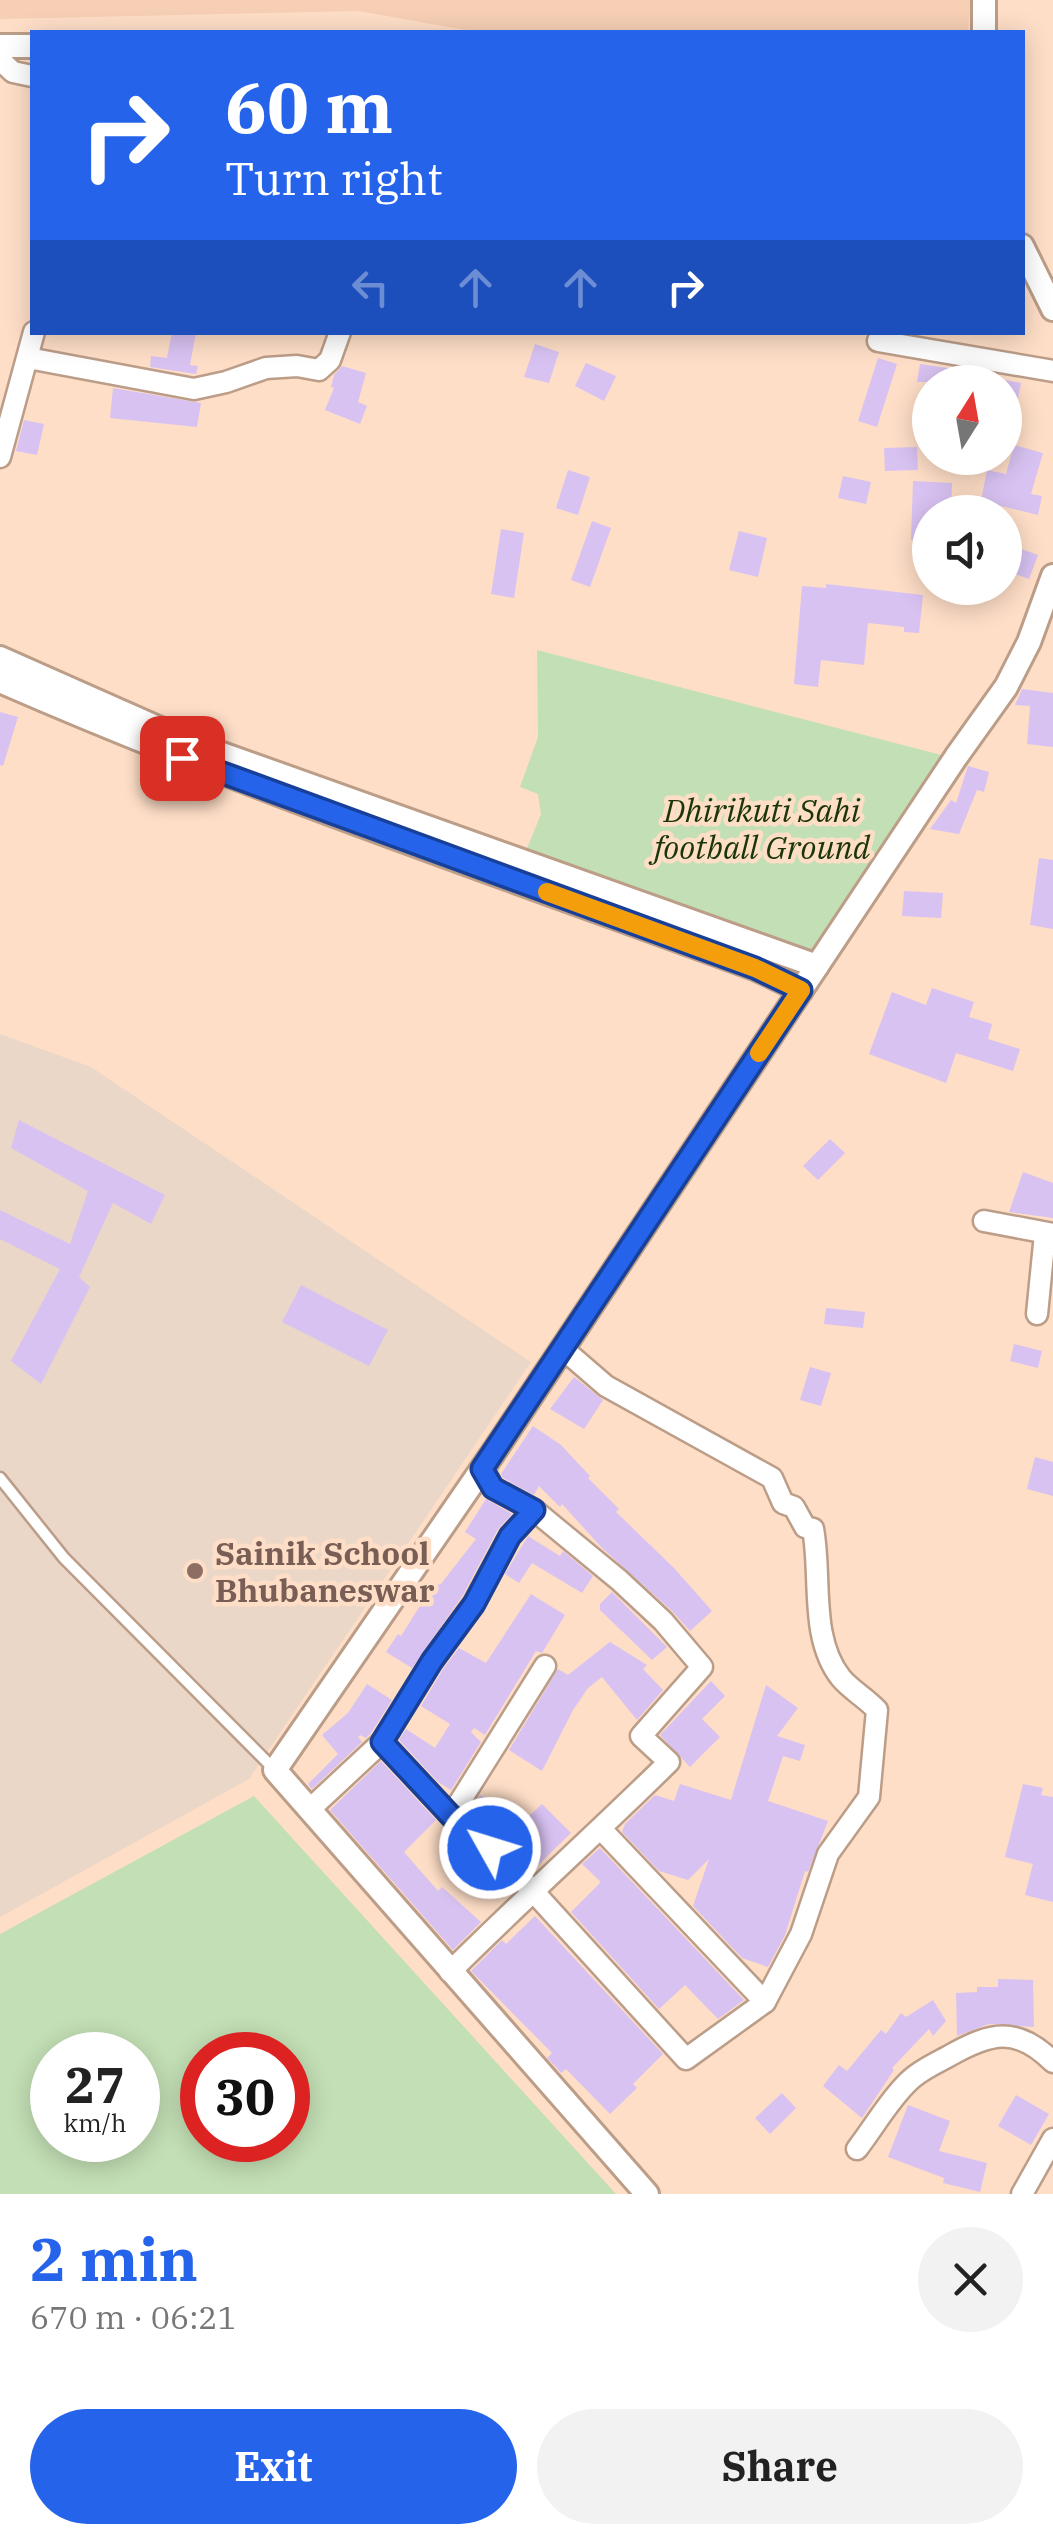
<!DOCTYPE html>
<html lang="en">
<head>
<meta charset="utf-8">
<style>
	body { margin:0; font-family:"IBM Plex Serif",serif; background:#f2f2f2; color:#222; height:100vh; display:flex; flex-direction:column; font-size:38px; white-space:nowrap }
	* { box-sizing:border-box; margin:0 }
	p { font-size:32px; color:#767676 }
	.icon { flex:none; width:55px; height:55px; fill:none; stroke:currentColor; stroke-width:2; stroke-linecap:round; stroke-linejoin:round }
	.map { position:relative; height:2194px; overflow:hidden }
	.side { display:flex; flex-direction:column; background:#fff; flex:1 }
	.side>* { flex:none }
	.guide { position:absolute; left:30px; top:30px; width:995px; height:305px; border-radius:0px; box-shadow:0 5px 25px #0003; background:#2563eb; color:#fff; overflow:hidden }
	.needle { width:65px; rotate:11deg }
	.tools { position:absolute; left:912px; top:365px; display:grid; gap:20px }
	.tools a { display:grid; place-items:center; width:110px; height:110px; border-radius:50%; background:#fff; box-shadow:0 5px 25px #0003; font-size:50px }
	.speed { position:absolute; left:30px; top:2032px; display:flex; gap:20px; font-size:50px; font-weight:700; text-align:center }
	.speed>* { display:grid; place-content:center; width:130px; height:130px; border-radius:50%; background:#fff; box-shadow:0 5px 25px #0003; line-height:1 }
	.speed small { font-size:25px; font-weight:400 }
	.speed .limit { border:15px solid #d22; background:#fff; color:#111 }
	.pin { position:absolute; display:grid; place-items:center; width:85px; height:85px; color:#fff; margin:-42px; border-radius:20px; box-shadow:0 5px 15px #0006 }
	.me { position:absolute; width:110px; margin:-55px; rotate:309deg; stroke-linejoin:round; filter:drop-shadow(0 0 8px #0008) }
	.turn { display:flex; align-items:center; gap:35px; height:210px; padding:0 30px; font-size:45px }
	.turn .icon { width:130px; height:130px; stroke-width:2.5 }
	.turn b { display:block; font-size:70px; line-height:85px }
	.lanes { display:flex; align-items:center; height:95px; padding:0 30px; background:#0003; justify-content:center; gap:50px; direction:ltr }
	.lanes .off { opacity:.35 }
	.round { display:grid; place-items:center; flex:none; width:105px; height:105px; border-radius:52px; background:#f2f2f2 }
	.summary { display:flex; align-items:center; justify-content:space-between; height:170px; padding:0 30px }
	h1 { font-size:60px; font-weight:700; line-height:75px; color:#2563eb }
	.cta { display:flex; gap:20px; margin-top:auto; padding:20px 30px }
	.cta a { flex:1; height:115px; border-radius:60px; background:#2563eb; color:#fff; font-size:40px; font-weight:700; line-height:115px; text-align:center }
	.cta a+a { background:#f2f2f2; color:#222 }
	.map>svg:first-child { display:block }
</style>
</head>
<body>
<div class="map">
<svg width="1053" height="2194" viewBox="0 0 1053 2194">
	<rect width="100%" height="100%" fill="#fedec7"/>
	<path fill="#f6cfb4" d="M0,0H971L968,32H476L359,11L0,19Z"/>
	<path fill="#ebd7c8" d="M0,1034L91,1067L531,1362L249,1779L0,1917Z"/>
	<g fill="#c3dfb5" fill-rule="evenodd">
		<path d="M537,650L953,758L805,970L521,863L541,814L538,794L520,787L538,737Z"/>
		<path d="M254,1796L616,2194H0V1934ZM52,2055H138V2140H52ZM202,2055H288V2140H202Z"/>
	</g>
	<g fill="#d8c2f2">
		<path d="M172,332H196L190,365L198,366L196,374L150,367L151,356L167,358Z"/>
		<path d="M535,344L559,352L549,383L524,377Z"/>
		<path d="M878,358L897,364L877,427L858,421Z"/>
		<path d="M586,363L616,376L604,401L575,386Z"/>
		<path d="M920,364L990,374V382H917Z"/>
		<path d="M342,366L366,373L358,402L367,406L360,424L325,410L334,388L331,387L334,375Z"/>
		<path d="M1005,380L1021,383L1012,429L1005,428Z"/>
		<path d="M113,388L201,403L197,427L110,418Z"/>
		<path d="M24,420L44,424L37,455L16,451Z"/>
		<path d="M1014,445L1043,453L1031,494L1042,496L1038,515L981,501L987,470L1006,474Z"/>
		<path d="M917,447L918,470L885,471L884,448Z"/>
		<path d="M568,470L590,477L578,515L556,508Z"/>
		<path d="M843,476L871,482L866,504L838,498Z"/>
		<path d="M913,481L952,483L951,512H930V540H911Z"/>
		<path d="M592,521L611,528L590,587L571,580Z"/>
		<path d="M501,529L524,533L514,598L491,594Z"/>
		<path d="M739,531L767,538L758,577L729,570Z"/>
		<path d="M1005,543L1038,555L1029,579L1005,570Z"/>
		<path d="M826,584L923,595L919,633L904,632V627L868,623L864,665L821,660L818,687L794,684L802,586L826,588Z"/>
		<path d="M1022,689L1053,693V747L1027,744L1030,706L1015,705Z"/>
		<path d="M0,712L18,717L3,766L0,765Z"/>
		<path d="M968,766L989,772L984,792L977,790L959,834L930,829L951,800L956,803Z"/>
		<path d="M1039,858L1053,860V929L1030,925Z"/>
		<path d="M904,891L943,893L941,918L902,916Z"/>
		<path d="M932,988L974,1002L969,1017L992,1024L988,1039L1020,1049L1013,1071L956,1053L946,1083L869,1054L892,992L926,1005Z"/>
		<path d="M19,1120L165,1195L151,1224L113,1203L79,1277L90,1287L41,1384L11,1361L60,1269L0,1239V1210L70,1244L88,1191L11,1148Z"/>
		<path d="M830,1139L845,1153L818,1180L803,1166Z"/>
		<path d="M1023,1172L1053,1183V1218L1009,1212Z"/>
		<path d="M301,1285L388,1330L369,1366L282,1322Z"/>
		<path d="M826,1308L865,1312L863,1328L824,1324Z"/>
		<path d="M1014,1344L1042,1351L1038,1368L1010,1361Z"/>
		<path d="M810,1367L831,1373L821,1406L800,1400Z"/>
		<path d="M574,1377L603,1400L584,1429L550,1409Z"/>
		<path d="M533,1426L561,1445L590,1476L588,1478L619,1509L616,1512L674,1568L712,1611L690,1631L672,1611L603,1549L562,1504L560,1507L539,1486L534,1495L503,1478L501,1474Z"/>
		<path d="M1035,1457L1053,1462V1496L1027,1489Z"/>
		<path d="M486,1499L512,1514L498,1529L463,1595L412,1668L386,1652L398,1634L401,1636L435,1582L440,1585L476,1539L465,1532Z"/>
		<path d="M528,1536L560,1556L563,1551L593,1576L582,1593L532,1563L519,1583L505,1574Z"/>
		<path d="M612,1592L667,1647L652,1660L600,1610V1604Z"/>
		<path d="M531,1594L565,1615L542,1653L536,1651L485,1735L474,1728L471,1732L481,1742L451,1790L438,1782L399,1740L406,1729L435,1748L450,1724L421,1706L443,1669L459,1648L486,1663Z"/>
		<path d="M610,1642L647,1665L643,1669L663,1690L637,1720L602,1677L588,1688L573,1710L542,1771L509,1750L558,1669L568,1675Z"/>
		<path d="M711,1681L725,1696L702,1719L720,1737L690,1767L660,1735Z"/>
		<path d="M367,1684L392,1700L371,1733L366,1738L360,1735L358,1737L362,1742L312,1789L308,1784L338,1754L322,1735L348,1713Z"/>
		<path d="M766,1685L798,1708L777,1736L805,1745L800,1761L783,1756L768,1801L828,1821L808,1872L805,1871L785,1935L768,1967L742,1958L693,1906L709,1859L688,1880L659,1871L622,1832L625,1824L655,1795L674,1801L680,1784L731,1800Z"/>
		<path d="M381,1761L436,1820L404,1852L438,1891L442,1887L481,1922L453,1950L330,1810Z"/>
		<path d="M1023,1784L1043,1788L1041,1795L1053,1797V1902L1025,1895L1033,1864L1005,1857Z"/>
		<path d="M480,1795L525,1820L542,1804L571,1833L532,1871L503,1842L507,1838L470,1812Z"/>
		<path d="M600,1848L744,2000L718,2019L685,1985L659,2009L571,1912L599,1884L600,1881L582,1864Z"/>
		<path d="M535,1916L663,2054L633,2084L637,2088L610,2114L566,2069L561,2073L555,2066L547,2058L552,2053L471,1971L502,1940L506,1944Z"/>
		<path d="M998,1979L1033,1980L1034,2027L989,2024L957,2036L956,1993L977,1992V1987H998Z"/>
		<path d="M933,2000L946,2021L933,2036L929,2029L892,2068L894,2070L862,2118L823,2086L839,2065L847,2071L881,2030L886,2034L901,2013L906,2017Z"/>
		<path d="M782,2093L796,2108L770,2134L755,2118Z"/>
		<path d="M1016,2095L1049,2114L1031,2145L998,2126Z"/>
		<path d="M908,2105L950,2121L939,2151L987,2163L980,2192L943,2183L944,2178L888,2157Z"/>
	</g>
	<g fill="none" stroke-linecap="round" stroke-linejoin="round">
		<defs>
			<path id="service" d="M0,1478L64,1558L275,1770"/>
			<g id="minor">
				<path d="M0,60L13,72L32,76"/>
				<path d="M878,341L1053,371"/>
				<path d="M28,358L194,389L226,382L266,368L297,366L319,370L330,360L340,332"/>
				<path d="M0,457L34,332"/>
				<path d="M984,1221L1053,1234"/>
				<path d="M1037,1314L1045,1234"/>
				<path d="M562,1348L606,1386L772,1478L783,1503L794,1507L805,1527L813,1529C822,1576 809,1638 841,1678C851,1690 866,1698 877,1710L869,1797L828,1854L801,1934L765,2002"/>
				<path d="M545,1666L451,1816L469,1827L532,1890L686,2059L765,2002L601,1829"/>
				<path d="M382,1742L451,1816"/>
				<path d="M309,1810L382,1742L432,1661L474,1603L510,1536L534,1510"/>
				<path d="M450,1972C522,1900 597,1833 669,1762L641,1736L702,1667L663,1621L619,1580L534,1510L493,1488L483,1469"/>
				<path d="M857,2149C874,2127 889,2100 909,2081C920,2070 936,2063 949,2056C991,2032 1017,2026 1053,2062"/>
				<path d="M1022,2194L1053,2139"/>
			</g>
			<g id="tertiary">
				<path d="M984,32V0"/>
				<path d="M0,46H32"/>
				<path d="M1022,246L1053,309"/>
				<path d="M0,658L194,744L817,966"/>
				<path d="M0,681C247,789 502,875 755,968L801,990"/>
				<path d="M647,2194L275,1770L493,1453L956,757L1006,687L1029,642L1053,576"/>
			</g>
		</defs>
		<use href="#service" stroke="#bb9d88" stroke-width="15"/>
		<use href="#minor" stroke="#bb9d88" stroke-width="25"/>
		<use href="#tertiary" stroke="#bb9d88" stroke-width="28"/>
		<use href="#service" stroke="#fff" stroke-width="10"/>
		<use href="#minor" stroke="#fff" stroke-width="20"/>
		<use href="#tertiary" stroke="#fff" stroke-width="22"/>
	</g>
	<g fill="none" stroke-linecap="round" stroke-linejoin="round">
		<defs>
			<path id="route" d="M182,758L755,968L801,990L482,1469L493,1488L534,1510L510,1536L474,1604L432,1661L382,1742L451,1816L469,1827L490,1848"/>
		</defs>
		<use href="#route" stroke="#184099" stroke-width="25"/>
		<use href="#route" stroke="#2563eb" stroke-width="18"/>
		<path stroke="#f59e0b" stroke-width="18" d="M547,892L755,968L801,990L759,1053"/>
	</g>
	<circle fill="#8d6e63" stroke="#fedec7" stroke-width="4" cx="195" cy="1571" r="10"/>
	<g text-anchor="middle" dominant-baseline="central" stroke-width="9" stroke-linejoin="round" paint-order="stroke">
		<g font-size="32" font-style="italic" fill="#1a3606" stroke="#fedec7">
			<text x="762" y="810">Dhirikuti Sahi<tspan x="762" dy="37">football Ground</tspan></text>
		</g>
		<g font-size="32" font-weight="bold" fill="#785e54" stroke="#fedec7" text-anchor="start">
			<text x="215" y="1553">Sainik School<tspan x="215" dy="37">Bhubaneswar</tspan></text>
		</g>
	</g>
</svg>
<div class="tools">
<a><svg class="needle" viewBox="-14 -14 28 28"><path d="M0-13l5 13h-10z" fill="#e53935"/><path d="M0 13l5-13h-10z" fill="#767676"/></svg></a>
<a><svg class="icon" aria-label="sound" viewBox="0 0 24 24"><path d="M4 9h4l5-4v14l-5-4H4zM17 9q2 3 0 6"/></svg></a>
</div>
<div class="speed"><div>27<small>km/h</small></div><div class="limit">30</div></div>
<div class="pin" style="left:182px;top:758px;background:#d93025"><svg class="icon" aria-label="arrive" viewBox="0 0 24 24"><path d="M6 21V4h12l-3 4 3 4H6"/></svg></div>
<svg class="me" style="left:490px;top:1848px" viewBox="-20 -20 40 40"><circle r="17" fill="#2563eb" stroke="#fff" stroke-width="3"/><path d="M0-11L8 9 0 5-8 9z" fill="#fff"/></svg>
<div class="guide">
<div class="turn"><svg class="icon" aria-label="right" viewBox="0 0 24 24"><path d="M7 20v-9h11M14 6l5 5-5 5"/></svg><div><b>60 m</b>Turn right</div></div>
<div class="lanes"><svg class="icon off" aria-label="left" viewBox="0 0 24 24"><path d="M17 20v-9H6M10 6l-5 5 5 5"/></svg><svg class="icon off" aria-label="ahead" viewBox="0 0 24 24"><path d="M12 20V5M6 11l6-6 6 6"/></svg><svg class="icon off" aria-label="ahead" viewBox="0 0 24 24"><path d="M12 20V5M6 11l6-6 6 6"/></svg><svg class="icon" aria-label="right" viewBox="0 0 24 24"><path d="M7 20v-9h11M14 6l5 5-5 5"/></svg></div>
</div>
</div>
<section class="side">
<div class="summary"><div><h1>2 min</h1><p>670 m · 06:21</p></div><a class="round"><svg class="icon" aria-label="close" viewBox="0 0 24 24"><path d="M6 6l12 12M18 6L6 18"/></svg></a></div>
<div class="cta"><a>Exit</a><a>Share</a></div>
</section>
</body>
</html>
